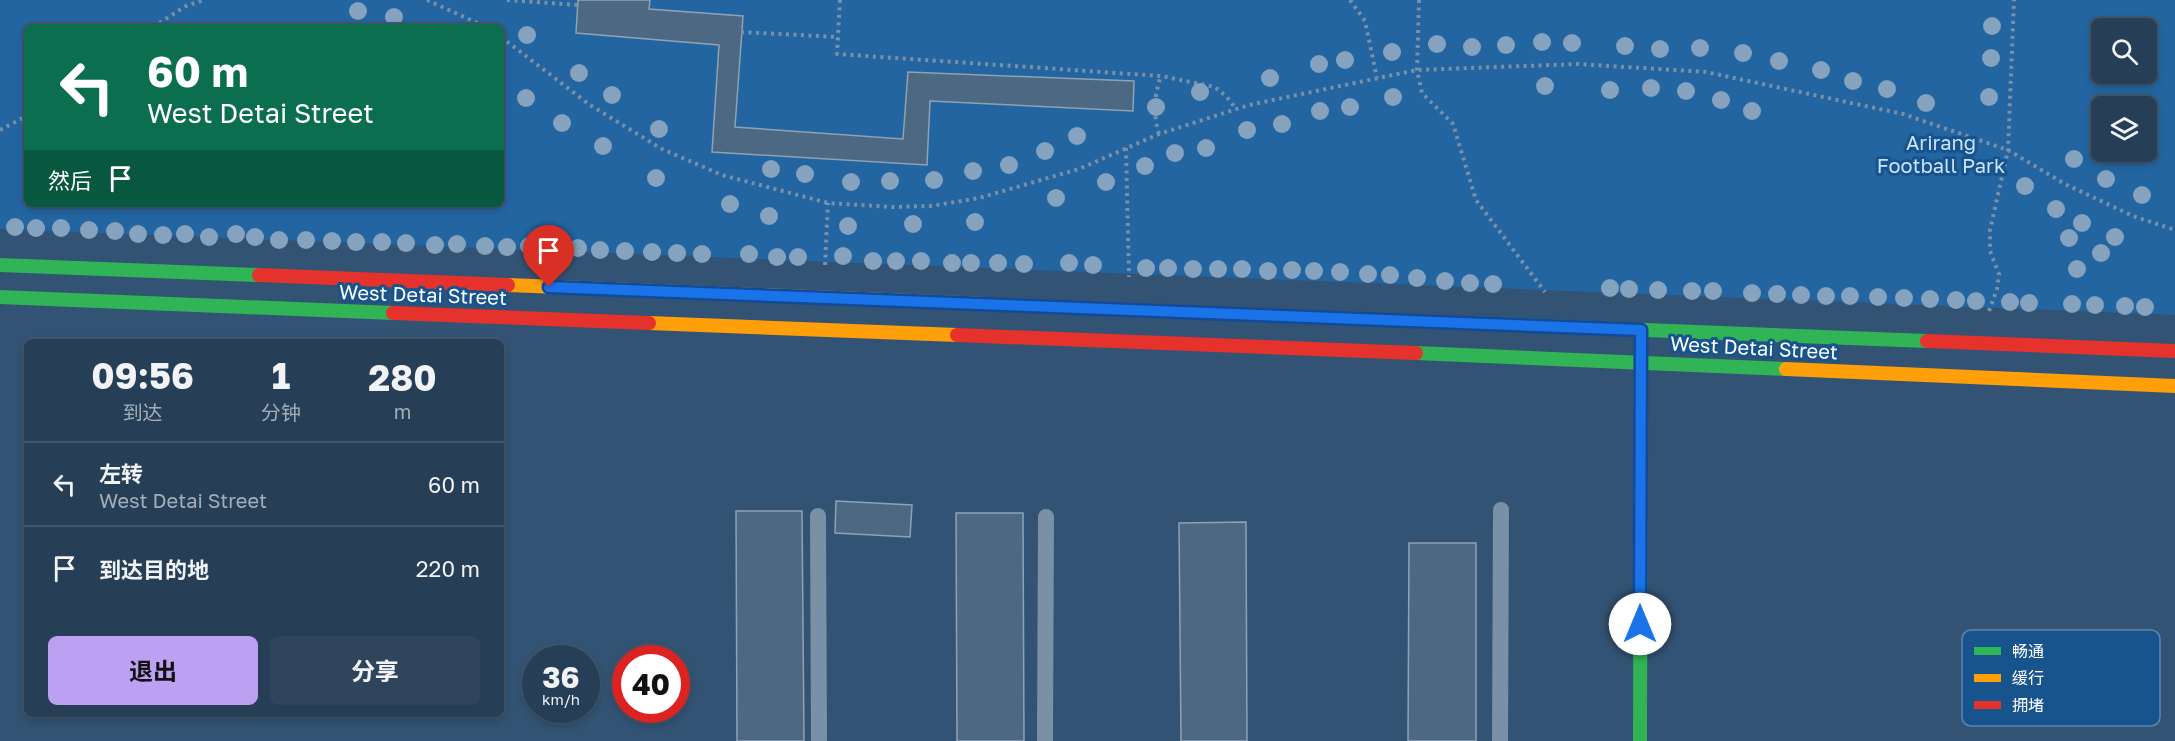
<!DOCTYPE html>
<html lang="zh">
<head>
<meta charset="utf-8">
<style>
	body { margin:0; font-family:"Golos Text","Noto Sans SC",sans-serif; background:#2e455c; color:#f1f3f6; height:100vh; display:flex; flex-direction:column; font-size:22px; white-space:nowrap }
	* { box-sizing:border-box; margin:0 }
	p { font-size:20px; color:#a4aeb9 }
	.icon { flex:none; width:33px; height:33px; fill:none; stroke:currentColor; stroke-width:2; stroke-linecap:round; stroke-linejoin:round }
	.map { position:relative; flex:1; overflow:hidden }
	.drawer { position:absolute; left:24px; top:339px; width:480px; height:378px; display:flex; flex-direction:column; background:#263e56; border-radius:9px; box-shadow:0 3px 9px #0003,0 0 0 2px #42576c }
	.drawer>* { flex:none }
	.top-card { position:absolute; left:24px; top:24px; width:480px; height:183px; border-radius:9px; box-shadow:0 3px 9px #0003,0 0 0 2px #42576c; background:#0b6e4f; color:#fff; overflow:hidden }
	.buttons { position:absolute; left:2091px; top:18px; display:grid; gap:12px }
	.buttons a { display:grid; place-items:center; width:66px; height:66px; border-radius:9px; background:#263e56; box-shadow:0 3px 9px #0003,0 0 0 2px #42576c; font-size:30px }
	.speed { position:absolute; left:522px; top:645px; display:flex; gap:12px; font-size:30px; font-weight:700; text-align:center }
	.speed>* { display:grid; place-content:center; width:78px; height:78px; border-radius:50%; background:#263e56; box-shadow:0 3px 9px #0003,0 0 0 2px #42576c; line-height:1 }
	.speed small { font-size:15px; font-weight:400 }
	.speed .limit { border:9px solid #d22; background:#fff; color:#111 }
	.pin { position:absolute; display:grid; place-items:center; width:51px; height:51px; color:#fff; margin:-62px -26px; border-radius:50% 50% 50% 0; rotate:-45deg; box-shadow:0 0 6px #0007 }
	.pin .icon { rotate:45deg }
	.me { position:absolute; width:66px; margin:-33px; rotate:0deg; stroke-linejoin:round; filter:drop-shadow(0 0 4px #0008) }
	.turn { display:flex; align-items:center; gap:21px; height:126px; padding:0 24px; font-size:27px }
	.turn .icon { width:78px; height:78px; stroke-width:2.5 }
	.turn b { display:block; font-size:42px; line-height:51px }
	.then { display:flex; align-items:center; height:57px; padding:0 24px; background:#0003; gap:12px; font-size:22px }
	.eta { display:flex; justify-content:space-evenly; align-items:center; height:102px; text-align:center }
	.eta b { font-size:36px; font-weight:700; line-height:42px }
	.button { display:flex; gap:12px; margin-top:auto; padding:12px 24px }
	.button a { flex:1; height:69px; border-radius:9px; background:#bca0f2; color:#111; font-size:24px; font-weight:700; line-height:69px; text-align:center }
	.button a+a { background:#2e455c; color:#f1f3f6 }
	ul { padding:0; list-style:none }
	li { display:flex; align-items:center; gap:18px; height:84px; padding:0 24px; border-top:2px solid #42576c }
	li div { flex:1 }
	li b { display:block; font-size:22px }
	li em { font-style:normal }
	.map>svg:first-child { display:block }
</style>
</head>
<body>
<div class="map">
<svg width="2175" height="741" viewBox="0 0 2175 741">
	<rect width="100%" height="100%" fill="#325373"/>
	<path fill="#2265a0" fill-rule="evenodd" d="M0,0H2175V315L0,229ZM27,27H501V204H27ZM2102,28H2146V74H2102ZM2102,106H2146V152H2102Z"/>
	<g fill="#4c6882" stroke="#8ea2b5" stroke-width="1.5">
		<path d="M578,0H650L649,9L743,16L735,127L903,139L908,72L1134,81L1133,111L930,101L927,165L712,152L719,45L576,33Z"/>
		<path d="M836,501L912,505L910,537L835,533Z"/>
		<path d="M736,511H802L804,741H737Z"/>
		<path d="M956,513H1023L1024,741H957Z"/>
		<path d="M1246,522L1247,741H1181L1179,523Z"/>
		<path d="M1409,543H1476V741H1408Z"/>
	</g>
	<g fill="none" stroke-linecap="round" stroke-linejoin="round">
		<g stroke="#7990a6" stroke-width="4" stroke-dasharray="3 4.5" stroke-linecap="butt">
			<path d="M427,0L486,27"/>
			<path d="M507,0L578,5"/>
			<path d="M840,0L837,54L1161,76L1215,87L1227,97L1236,109"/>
			<path d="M1350,0L1365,21L1377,78"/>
			<path d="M1419,0L1417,70L1422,93L1453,124L1476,200L1545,292"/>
			<path d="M153,27L186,6L203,0"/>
			<path d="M741,32L838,37"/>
			<path d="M501,37L590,105L662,149L722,175L828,203L892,207L931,206L979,198L1079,169L1159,134L1249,105L1417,70L1578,64L1706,72L1903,114L2008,150L2065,184L2133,216L2175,230"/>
			<path d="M0,130L27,116"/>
			<path d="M1159,134C1153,115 1154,95 1161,76"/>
			<path d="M1126,148L1129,277"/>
			<path d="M825,265L828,203"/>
			<path d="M1989,311L1997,289L1999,274L1990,251V230L2008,150L2014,0"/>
		</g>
		<g stroke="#7990a6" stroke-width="16">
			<path d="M818,516L819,741"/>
			<path d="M1045,741L1046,517"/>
			<path d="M1500,741L1501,510"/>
		</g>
		<g stroke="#30b455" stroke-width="14">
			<path d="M0,265L259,275"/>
			<path d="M0,297L393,313"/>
			<path d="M1468,323L1927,341"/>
			<path d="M1416,353L1786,369"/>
			<path d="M1640,741L1641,341"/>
		</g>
		<g stroke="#ff9f0a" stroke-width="14">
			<path d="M508,285L987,304"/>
			<path d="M649,323L957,335"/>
			<path d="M1786,369L2175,386"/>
		</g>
		<g stroke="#e5322d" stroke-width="14">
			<path d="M259,275L508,285"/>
			<path d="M987,304L1468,323"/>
			<path d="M393,313L649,323"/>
			<path d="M957,335L1416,353"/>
			<path d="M1927,341L2175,351"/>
		</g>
	</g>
	<g fill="#85a2be">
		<circle cx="358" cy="11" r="9"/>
		<circle cx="394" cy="17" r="9"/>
		<circle cx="1992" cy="26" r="9"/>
		<circle cx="527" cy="35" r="9"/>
		<circle cx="1542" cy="42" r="9"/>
		<circle cx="1572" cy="43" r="9"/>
		<circle cx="1437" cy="44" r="9"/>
		<circle cx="1506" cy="45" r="9"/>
		<circle cx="1625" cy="46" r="9"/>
		<circle cx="1472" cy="47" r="9"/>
		<circle cx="1700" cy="48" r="9"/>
		<circle cx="1660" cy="49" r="9"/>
		<circle cx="1392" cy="52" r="9"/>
		<circle cx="1743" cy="53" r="9"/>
		<circle cx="1991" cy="58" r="9"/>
		<circle cx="1345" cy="60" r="9"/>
		<circle cx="1779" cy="61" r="9"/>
		<circle cx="1319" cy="64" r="9"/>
		<circle cx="1821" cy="70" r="9"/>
		<circle cx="579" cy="73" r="9"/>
		<circle cx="1270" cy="78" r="9"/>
		<circle cx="1853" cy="81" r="9"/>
		<circle cx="1545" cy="86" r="9"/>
		<circle cx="1651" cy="88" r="9"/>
		<circle cx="1887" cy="89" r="9"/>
		<circle cx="1610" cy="90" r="9"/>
		<circle cx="1686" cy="91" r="9"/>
		<circle cx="1200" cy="92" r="9"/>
		<circle cx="612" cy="95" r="9"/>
		<circle cx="1393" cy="97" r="9"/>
		<circle cx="1989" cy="97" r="9"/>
		<circle cx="526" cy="98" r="9"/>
		<circle cx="1721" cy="100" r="9"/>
		<circle cx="1926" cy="103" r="9"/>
		<circle cx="1156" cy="107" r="9"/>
		<circle cx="1350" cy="107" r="9"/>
		<circle cx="1320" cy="111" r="9"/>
		<circle cx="1752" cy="111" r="9"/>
		<circle cx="562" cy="123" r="9"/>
		<circle cx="1282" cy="124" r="9"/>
		<circle cx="659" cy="129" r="9"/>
		<circle cx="1247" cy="130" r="9"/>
		<circle cx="1077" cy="136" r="9"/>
		<circle cx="603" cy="146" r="9"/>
		<circle cx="1206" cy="148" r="9"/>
		<circle cx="1045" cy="151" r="9"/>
		<circle cx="1175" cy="153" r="9"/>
		<circle cx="2074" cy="159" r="9"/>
		<circle cx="1009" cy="165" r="9"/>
		<circle cx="1145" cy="166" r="9"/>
		<circle cx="771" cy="169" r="9"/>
		<circle cx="973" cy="171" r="9"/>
		<circle cx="805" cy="174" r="9"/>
		<circle cx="656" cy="178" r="9"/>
		<circle cx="2106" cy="179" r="9"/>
		<circle cx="934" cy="180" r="9"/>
		<circle cx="890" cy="181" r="9"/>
		<circle cx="851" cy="182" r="9"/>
		<circle cx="1106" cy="182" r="9"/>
		<circle cx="2025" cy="186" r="9"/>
		<circle cx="2142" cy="195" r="9"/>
		<circle cx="1056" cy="198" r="9"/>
		<circle cx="730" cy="204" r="9"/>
		<circle cx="2056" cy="209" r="9"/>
		<circle cx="769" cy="216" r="9"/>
		<circle cx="975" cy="222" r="9"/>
		<circle cx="2082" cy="223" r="9"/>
		<circle cx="913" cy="224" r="9"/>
		<circle cx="848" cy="226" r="9"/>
		<circle cx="15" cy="227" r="9"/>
		<circle cx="36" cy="228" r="9"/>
		<circle cx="61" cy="228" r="9"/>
		<circle cx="89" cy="230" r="9"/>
		<circle cx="115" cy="231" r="9"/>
		<circle cx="138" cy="234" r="9"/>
		<circle cx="185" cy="234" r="9"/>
		<circle cx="236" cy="234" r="9"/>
		<circle cx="163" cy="235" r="9"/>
		<circle cx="209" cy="237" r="9"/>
		<circle cx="255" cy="237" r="9"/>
		<circle cx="2115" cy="237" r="9"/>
		<circle cx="2069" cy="238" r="9"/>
		<circle cx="279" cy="240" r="9"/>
		<circle cx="306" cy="240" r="9"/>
		<circle cx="332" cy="241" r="9"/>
		<circle cx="356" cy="242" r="9"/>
		<circle cx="382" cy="242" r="9"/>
		<circle cx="406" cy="243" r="9"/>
		<circle cx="457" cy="244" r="9"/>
		<circle cx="435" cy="245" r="9"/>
		<circle cx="485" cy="246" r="9"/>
		<circle cx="529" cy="246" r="9"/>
		<circle cx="507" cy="247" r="9"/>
		<circle cx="554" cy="247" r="9"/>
		<circle cx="578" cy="248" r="9"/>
		<circle cx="600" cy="250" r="9"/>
		<circle cx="625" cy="251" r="9"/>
		<circle cx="652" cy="252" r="9"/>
		<circle cx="677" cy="253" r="9"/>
		<circle cx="2101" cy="253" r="9"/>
		<circle cx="702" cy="254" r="9"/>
		<circle cx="749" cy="254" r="9"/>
		<circle cx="843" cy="256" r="9"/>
		<circle cx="777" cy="257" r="9"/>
		<circle cx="798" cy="257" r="9"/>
		<circle cx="873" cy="261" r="9"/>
		<circle cx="896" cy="261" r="9"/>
		<circle cx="921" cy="261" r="9"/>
		<circle cx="952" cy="263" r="9"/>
		<circle cx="971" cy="263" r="9"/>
		<circle cx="998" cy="263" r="9"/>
		<circle cx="1069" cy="263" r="9"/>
		<circle cx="1024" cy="264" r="9"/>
		<circle cx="1093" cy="265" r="9"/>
		<circle cx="1146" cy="268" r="9"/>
		<circle cx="1168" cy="268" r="9"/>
		<circle cx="1193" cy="269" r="9"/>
		<circle cx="1218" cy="269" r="9"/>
		<circle cx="1242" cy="269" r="9"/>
		<circle cx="2077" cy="269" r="9"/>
		<circle cx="1292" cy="270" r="9"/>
		<circle cx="1268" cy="271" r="9"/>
		<circle cx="1314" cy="271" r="9"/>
		<circle cx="1340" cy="272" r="9"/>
		<circle cx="1368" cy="274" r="9"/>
		<circle cx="1390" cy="275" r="9"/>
		<circle cx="1417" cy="278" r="9"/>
		<circle cx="1445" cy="281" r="9"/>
		<circle cx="1470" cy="283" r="9"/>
		<circle cx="1493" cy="284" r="9"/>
		<circle cx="1610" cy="288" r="9"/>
		<circle cx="1629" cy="289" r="9"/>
		<circle cx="1658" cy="290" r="9"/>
		<circle cx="1692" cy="291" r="9"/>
		<circle cx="1713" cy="291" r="9"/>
		<circle cx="1752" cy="293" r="9"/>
		<circle cx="1777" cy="294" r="9"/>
		<circle cx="1801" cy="295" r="9"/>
		<circle cx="1826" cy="296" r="9"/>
		<circle cx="1850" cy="296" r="9"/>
		<circle cx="1878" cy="297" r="9"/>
		<circle cx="1904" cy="298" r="9"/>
		<circle cx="1930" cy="299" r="9"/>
		<circle cx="1956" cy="300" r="9"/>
		<circle cx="1976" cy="301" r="9"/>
		<circle cx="2010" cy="302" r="9"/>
		<circle cx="2029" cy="303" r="9"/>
		<circle cx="2072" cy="304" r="9"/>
		<circle cx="2095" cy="305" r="9"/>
		<circle cx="2125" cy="306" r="9"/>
		<circle cx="2145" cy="307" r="9"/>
	</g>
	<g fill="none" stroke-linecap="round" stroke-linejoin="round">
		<defs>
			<path id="route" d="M549,287L1641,330L1640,624"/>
		</defs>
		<use href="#route" stroke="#114b97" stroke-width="15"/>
		<use href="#route" stroke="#1a73e8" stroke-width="10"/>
	</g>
	<g text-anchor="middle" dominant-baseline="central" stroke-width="6" stroke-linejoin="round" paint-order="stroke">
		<g font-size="20" fill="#c9e3fb" stroke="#17548e">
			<text x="1941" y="142">Arirang<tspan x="1941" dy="23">Football Park</tspan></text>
		</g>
		<g font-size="20" fill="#fff" stroke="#17548e">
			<text transform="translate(423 294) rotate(2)">West Detai Street</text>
			<text transform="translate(1754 347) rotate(3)">West Detai Street</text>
		</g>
	</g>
	<rect x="1962" y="630" width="198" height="96" rx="9" fill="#17548e" stroke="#5d87b0" stroke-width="1.5"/>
	<rect x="1974" y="647" width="27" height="8" fill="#30b455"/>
	<rect x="1974" y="674" width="27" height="8" fill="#ff9f0a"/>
	<rect x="1974" y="701" width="27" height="8" fill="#e5322d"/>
	<g font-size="16" fill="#fff">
		<text x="2012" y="657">畅通</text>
		<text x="2012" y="684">缓行</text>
		<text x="2012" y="711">拥堵</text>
	</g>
</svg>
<div class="buttons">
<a><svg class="icon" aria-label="search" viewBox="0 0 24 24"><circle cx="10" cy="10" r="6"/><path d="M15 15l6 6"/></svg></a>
<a><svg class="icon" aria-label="layers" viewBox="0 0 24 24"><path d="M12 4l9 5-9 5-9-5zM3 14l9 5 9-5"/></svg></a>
</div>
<div class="speed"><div>36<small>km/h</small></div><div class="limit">40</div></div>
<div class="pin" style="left:549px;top:287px;background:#d93025"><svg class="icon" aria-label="arrive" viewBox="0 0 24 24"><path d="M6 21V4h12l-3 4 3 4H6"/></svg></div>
<svg class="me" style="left:1640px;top:624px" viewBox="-20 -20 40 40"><circle r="19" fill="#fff"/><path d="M0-13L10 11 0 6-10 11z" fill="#1a73e8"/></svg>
<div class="top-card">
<div class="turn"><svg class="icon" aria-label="left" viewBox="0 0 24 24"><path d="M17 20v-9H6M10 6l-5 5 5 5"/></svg><div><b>60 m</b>West Detai Street</div></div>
<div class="then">然后<svg class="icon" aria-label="arrive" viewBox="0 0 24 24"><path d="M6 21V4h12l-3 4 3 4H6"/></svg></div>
</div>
<section class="drawer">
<div class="eta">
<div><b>09:56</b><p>到达</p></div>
<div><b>1</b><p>分钟</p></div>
<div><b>280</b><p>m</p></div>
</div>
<ul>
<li><svg class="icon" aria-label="left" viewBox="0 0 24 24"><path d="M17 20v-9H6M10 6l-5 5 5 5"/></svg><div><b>左转</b><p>West Detai Street</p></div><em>60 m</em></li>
<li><svg class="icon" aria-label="arrive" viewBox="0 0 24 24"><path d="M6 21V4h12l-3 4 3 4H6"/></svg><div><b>到达目的地</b></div><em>220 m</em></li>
</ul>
<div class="button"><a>退出</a><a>分享</a></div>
</section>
</div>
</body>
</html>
